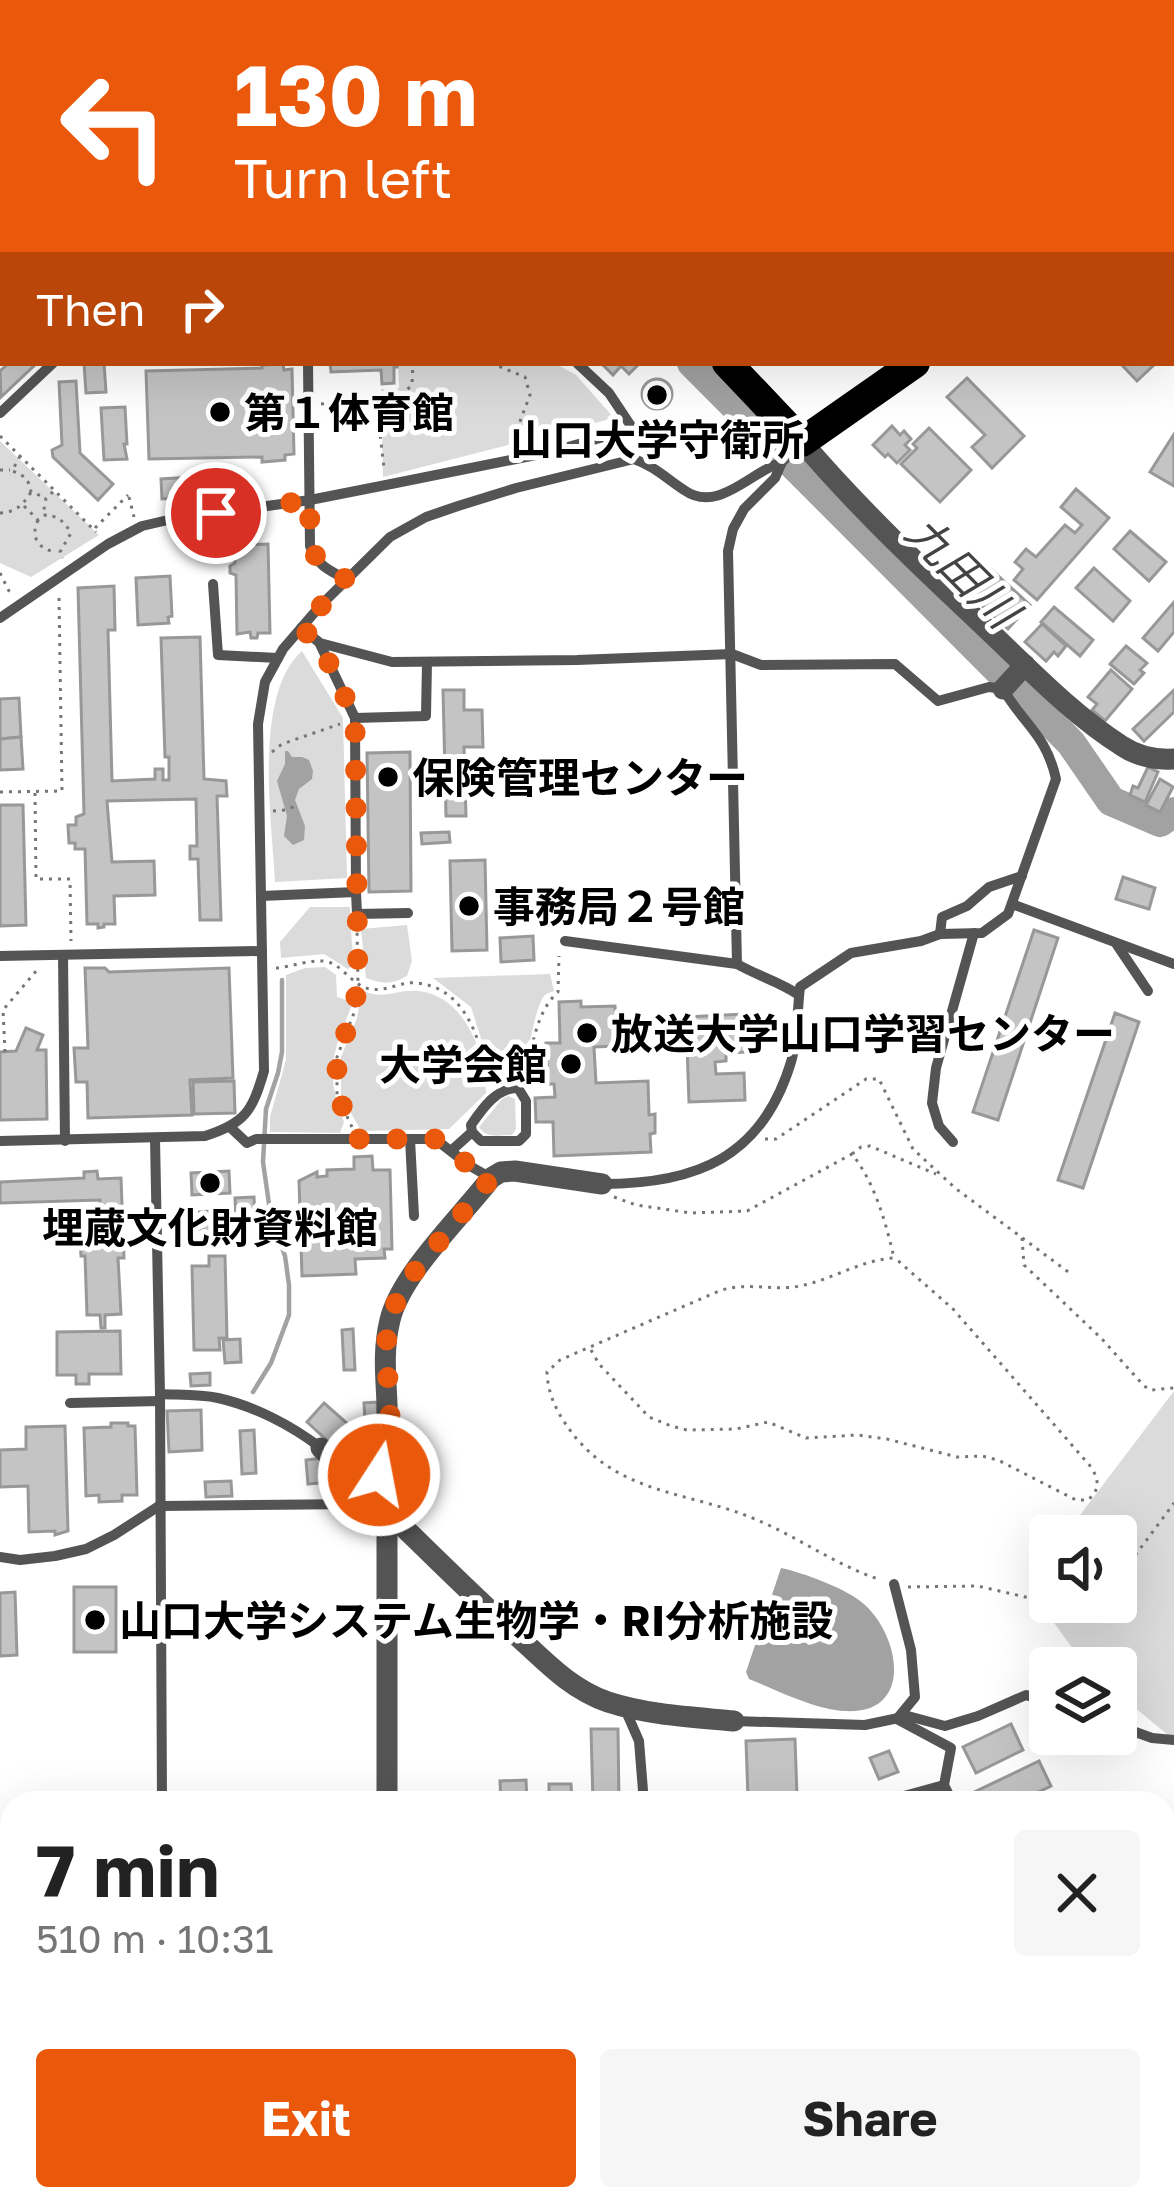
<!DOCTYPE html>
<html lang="en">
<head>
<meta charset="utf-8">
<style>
	body { margin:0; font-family:"Golos Text","Noto Sans JP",sans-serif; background:#f6f6f6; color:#222; height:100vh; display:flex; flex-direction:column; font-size:45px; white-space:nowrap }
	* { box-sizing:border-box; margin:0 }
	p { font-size:39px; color:#767676 }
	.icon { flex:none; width:66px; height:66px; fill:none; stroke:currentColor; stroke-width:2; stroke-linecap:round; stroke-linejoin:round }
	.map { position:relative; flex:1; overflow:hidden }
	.side { position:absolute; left:0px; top:1791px; width:1176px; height:420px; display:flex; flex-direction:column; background:#fff; border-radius:36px 36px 0 0; box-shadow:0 12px 48px #0002 }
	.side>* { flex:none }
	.banner { position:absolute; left:0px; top:0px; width:1176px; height:366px; box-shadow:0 12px 48px #0002; background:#ea580c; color:#fff; overflow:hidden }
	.fabs { position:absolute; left:1029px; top:1515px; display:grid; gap:24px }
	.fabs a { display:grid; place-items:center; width:108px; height:108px; border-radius:12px; background:#fff; box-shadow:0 12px 48px #0002; font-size:60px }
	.pin { position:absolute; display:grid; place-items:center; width:102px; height:102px; color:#fff; margin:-51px; border:6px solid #fff; border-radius:50%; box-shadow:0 3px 12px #0007 }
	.me { position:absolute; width:132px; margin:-66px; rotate:11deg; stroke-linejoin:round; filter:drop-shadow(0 0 9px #0008) }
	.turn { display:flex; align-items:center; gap:42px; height:252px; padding:0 36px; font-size:54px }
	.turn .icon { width:156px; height:156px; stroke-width:2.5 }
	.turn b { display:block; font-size:84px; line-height:102px }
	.then { display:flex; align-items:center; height:114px; padding:0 36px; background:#0003; gap:24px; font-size:45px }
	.round { display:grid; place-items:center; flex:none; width:126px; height:126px; border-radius:12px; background:#f6f6f6 }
	.overview { display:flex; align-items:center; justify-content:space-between; height:204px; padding:0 36px }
	h1 { font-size:72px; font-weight:700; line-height:90px }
	.button { display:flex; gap:24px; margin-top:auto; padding:24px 36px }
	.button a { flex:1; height:138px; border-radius:12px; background:#ea580c; color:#fff; font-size:48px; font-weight:700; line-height:138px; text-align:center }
	.button a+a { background:#f6f6f6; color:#222 }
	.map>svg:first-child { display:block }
</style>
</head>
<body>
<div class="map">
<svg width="1174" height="2211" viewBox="0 0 1174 2211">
	<rect width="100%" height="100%" fill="#fff"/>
	<g fill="#dbdbdb">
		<path d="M398,363H554L576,375L614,418L383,477L381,389L399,388Z"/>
		<path d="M0,441L99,535L31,577L0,563Z"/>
		<path d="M302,651L343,718L347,878L275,882C272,821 253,694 302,651Z"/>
		<path d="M310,907H350L353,965L348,969L324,954L281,958L280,942Z"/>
		<path d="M407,925L412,961L407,976C391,985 383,984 366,978L361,929Z"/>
		<path d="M325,967L336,975L337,997L353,1002C334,1051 323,1069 344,1122L340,1133L270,1132V1117L286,1060V975L305,968Z"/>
		<path d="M550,974L554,991C551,992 547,993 545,995C534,1006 525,1069 524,1085C511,1075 506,1077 492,1083L485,1051L471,1007L433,978Z"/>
		<path d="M362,990C383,1001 396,989 418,991C464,995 486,1053 486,1093L449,1129L361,1131L341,1095V1057L357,1018Z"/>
		<path d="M508,1096L515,1099L516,1129L512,1135C499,1135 487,1139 479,1127L502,1099Z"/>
		<path d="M1174,1391V1740L1116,1692V1668H1087L1049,1616L1052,1602H1116V1536H1067L1068,1531Z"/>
		<path d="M1174,1911V2211H911L910,2199H1164V1917Z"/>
		<path d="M441,2199H536L544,2211H437Z"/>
	</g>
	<g fill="#a2a2a2">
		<path d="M285,751H288L292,757H302L309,760L313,771L312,779L299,789L295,800L305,826L304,840L293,845L284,836L287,816L277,781L285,764Z"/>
		<path d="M781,1568C804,1573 848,1589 865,1605C901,1638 913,1715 845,1711C816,1710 776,1690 749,1679L746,1672Z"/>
	</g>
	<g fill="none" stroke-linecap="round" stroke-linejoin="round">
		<path stroke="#a2a2a2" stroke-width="4.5" d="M253,1392L271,1363L289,1315V1285L285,1256L271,1218L263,1162L266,1109L278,1073L282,1052V980"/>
		<g stroke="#a2a2a2" stroke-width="30">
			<path d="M334,0L337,3"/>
			<path d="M692,363L1071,743L1111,801L1160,822L1174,812"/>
		</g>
	</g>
	<g fill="#c4c4c4" stroke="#989898" stroke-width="3">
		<path d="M9,363H37L1,397L0,371Z"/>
		<path d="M84,363H104L106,392L86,393Z"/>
		<path d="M330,363H397V367H394V383L382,384L381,370L331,372Z"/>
		<path d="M601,363H640L629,374L621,366L613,375Z"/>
		<path d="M1120,363H1156L1137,381Z"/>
		<path d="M283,364L284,370L292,369L294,454L285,455V460L262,462V457L149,459L146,371L262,368V365Z"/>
		<path d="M967,378L1024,436L992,468L972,447L985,435L947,397Z"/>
		<circle cx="657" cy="394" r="15"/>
		<path d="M76,381L80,453L113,484L98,500L53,457L52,450L62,445L59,382Z"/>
		<path d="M125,407L127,444H124L127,459L104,460L101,408Z"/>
		<path d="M892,426L900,435L904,431L911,439L905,445L910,450L897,463L888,454L885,457L873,445Z"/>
		<path d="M929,428L971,470L940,502L901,464L917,448L913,444Z"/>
		<path d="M1174,434V486L1150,472Z"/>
		<path d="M191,477L192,497L162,499L161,479Z"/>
		<path d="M1076,489L1109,518L1037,600L1014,580L1023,569L1015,562L1026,549L1036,557L1065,525L1075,533L1082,525L1061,507Z"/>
		<path d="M1130,531L1166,562L1149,581L1114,549Z"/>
		<path d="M268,544L270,633H258L257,638H251L250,632L237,634L236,575L230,573V566L235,563L234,545Z"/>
		<path d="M1094,568L1130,601L1113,621L1076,588Z"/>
		<path d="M992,570L1030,605L1008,629L970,595Z"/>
		<path d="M170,576L172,616L168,617L169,623L138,625L136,578Z"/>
		<path d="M114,586L115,630H108L112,781L155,779V769H163V780H169V757H165L161,638L200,637L204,779L226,781L227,796H217L221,920H200L198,859H190V846H197L196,799L107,801L112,862L154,861L155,895L114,896L115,924H104V927L98,928V924H87L85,849H75V843H69L68,825H76V817L84,814L78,588Z"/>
		<path d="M1174,602V632L1158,651L1143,638Z"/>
		<path d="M1054,607L1093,640L1080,656L1041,622Z"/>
		<path d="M1042,624L1066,646L1058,656L1054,652L1046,661L1025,642Z"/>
		<path d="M1126,646L1147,663L1140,670L1144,673L1134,684L1110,664Z"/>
		<path d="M1111,670L1132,689L1105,721L1092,710L1097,704L1088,697Z"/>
		<path d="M443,690H464V710H482L483,747H464L466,816H446Z"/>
		<path d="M1174,690V712L1144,741L1133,729Z"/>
		<path d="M19,698L21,737L0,739V699Z"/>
		<path d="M21,737L23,769L0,770V739Z"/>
		<path d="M410,752L411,891L369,892L367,753Z"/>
		<path d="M1148,767L1158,772L1145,802L1130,795L1133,786L1138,788Z"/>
		<path d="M1160,779L1173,787L1160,812L1146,805Z"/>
		<path d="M0,805H23L26,925L0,926Z"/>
		<path d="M449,832L450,842L422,844L421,833Z"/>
		<path d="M485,860L487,950L452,951L450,861Z"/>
		<path d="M1123,877L1155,888L1149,909L1116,899Z"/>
		<path d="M1034,930L1058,938L998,1120L973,1112Z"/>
		<path d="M533,936L534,960L501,962L500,938Z"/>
		<path d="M85,968H105L109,972L229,968L233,1078L190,1080L192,1115L88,1118L87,1082H76L74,1048H88Z"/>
		<path d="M581,1001V1007L615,1006L617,1046L594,1047L596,1083L648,1081L649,1115L655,1114V1133L650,1134L651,1152L554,1156L553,1122H536L535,1098L555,1097L554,1084H548L546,1043H560L559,1002Z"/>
		<path d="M1115,1013L1139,1022L1083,1188L1058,1180Z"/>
		<path d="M744,1014L745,1052L726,1053V1061L715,1062L716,1074L744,1073L745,1100L689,1102L686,1017Z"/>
		<path d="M26,1028L43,1035L37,1050H46L47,1119L0,1120V1052L16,1051Z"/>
		<path d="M234,1081L235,1113L194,1114L193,1082Z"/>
		<path d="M372,1156L373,1170H390L392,1249H384L385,1258L355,1259L356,1274L302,1276L299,1181L317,1172V1177L327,1176V1170L354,1169V1157Z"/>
		<path d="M97,1171L98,1179L121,1178L124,1258H118L121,1314L105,1315V1328H101L100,1315H87L85,1256H81L79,1219L100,1218V1200L0,1203V1182L84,1178V1172Z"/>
		<path d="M229,1171L230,1193L192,1195L191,1173Z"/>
		<path d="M254,1197L255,1218L236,1219L235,1198Z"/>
		<path d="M221,1210L222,1236L204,1237L203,1229H199L198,1212Z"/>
		<path d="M209,1256H225L227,1338H219L220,1350H194L192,1266H209Z"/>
		<path d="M353,1329L355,1370H344L342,1330Z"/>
		<path d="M120,1331L121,1374H89V1384H76V1375H57V1332Z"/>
		<path d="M240,1339L241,1362L225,1363L223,1340Z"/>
		<path d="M210,1373V1385L191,1386L190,1374Z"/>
		<path d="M377,1402L378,1421L365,1422L364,1403Z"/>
		<path d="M324,1403L349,1425L331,1444L307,1422Z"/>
		<path d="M201,1410L202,1450L169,1452L167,1411Z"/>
		<path d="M111,1423H128V1426H135L137,1495H122V1501L99,1502V1495L86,1496L84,1428L111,1427Z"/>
		<path d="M65,1426L68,1531L55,1535V1531L29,1532L28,1486L0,1487V1450L26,1449V1427Z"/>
		<path d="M254,1430L256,1473L242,1474L240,1431Z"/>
		<path d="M347,1437L363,1452L351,1466L334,1451Z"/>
		<path d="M324,1458L329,1482L308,1484L306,1460Z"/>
		<path d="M231,1481L232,1496L206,1497L205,1482Z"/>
		<rect x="74" y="1587" width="42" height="65"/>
		<path d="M15,1592L17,1655L0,1656V1593Z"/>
		<path d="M1011,1724L1023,1750L976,1773L963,1747Z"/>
		<path d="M591,1729H618L619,1803H593Z"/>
		<path d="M795,1739L797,1796L748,1798L746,1741Z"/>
		<path d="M889,1751L898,1772L879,1779L870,1758Z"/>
		<path d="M1039,1761L1051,1786L1015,1803H967L964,1797Z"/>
		<path d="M526,1780L527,1803H501L500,1781Z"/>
		<path d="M549,1784H571L572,1803H549Z"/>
	</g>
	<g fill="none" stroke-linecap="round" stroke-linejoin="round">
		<g stroke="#767676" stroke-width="3" stroke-dasharray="3 6" stroke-linecap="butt">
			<path d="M491,363L525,377L530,395L519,424V444"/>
			<path d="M376,400L384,468"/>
			<path d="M321,404L399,397L412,385L413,363"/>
			<path d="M0,436L96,532"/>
			<path d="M20,456L12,471C24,475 29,479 31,492L44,497"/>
			<path d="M0,470H10"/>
			<path d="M53,492L46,498L43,515C57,515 64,521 71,533L60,552L63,558"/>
			<path d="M129,497L134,517"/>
			<path d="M24,506L38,520L43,515"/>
			<path d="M0,513C16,512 22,506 31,492"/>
			<path d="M38,520C30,537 38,549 56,552"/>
			<path d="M95,528L128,495"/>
			<path d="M0,573L10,593"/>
			<path d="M272,752L282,744L340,724"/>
			<path d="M0,792L62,791L59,597"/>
			<path d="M35,793L36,879H70L71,941"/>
			<path d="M273,811L285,810L296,806"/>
			<path d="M276,968C291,967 307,960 323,961C342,962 351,986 370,989C387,992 401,981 416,983C466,987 481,1041 488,1082"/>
			<path d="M5,1052L3,1010L37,970"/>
			<path d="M529,1076C529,1050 538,1009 558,992L559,956"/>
			<path d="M352,1127L337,1095V1057L354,1013L358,985L357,928"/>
			<path d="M765,1139H776L866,1079H879L913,1149L955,1188L1071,1274"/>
			<path d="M852,1154L861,1147L870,1146L936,1174"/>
			<path d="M614,1197L636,1205L691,1213L747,1211L852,1154C875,1183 886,1223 894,1258C859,1260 829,1282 794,1287C768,1290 745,1282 719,1291L560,1360L547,1372C548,1398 560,1418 576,1438C625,1496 693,1492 757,1520C800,1538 837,1566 881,1580"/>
			<path d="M1022,1238L1024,1265L1101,1338L1144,1386L1151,1390L1174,1388"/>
			<path d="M591,1350L599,1364L649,1417L671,1426L687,1430L736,1429L768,1422L806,1438L857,1435L887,1439L957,1457L982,1456L998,1460L1076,1500H1088C1100,1489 1099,1482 1092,1468L953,1309L896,1259"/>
			<path d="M1116,1574L1134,1557L1174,1503"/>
			<path d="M908,1587L978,1586L1025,1597L1050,1594"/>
			<path d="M573,2199L579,2211"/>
			<path d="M934,2211L939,2199"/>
		</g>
		<g stroke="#545454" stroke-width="10">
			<path d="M1173,283L1174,284"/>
			<path d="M1173,315L1174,314"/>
			<path d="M308,363L310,546C317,565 328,570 346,579"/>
			<path d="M0,413L53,363"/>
			<path d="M213,584L218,655L278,658"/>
			<path d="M0,618L108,544L142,526L168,520L310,500L386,485L546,453L633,429L609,393L577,363"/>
			<path d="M301,628L320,643L392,662L577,660L732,654L761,665L895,664L938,701L989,687L1003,689C1024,725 1046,734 1056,779L1008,914L982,933L940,934L921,941L851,953L800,987C797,1012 798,1039 791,1062C762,1158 696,1184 602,1184"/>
			<path d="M320,644L355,718L426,716L427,662"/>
			<path d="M356,892L357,914L408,913"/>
			<path d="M261,896L356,892L355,718"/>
			<path d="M1012,904L1174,964"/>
			<path d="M940,934L942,917L967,906L989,887L1022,876"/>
			<path d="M565,941L737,964L728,551L733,529L744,509L775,478L782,462L800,444"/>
			<path d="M1117,945L1148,991"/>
			<path d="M63,955L65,1141"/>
			<path d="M0,956L262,951"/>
			<path d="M737,964C758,976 780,982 799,995"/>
			<path d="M231,1128L247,1143L256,1139H435L470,1166L491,1178"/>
			<path d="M155,1139L160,1394L162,1803"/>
			<path d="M410,1139L414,1216"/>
			<path d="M0,1141L205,1136C245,1123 252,1112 264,1071L258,724L265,682L283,649L321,605L390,537L426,517L458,506L516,488L634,459C654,466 667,479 684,490C718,514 750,472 782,462"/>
			<path d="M953,1142L939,1126L932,1103L936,1068L974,933"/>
			<path d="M452,1150L472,1132L471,1125C482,1109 497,1087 518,1088L526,1101V1134L519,1141H481L472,1132"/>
			<path d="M160,1394C179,1395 199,1394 218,1398C254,1406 291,1425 321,1448"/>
			<path d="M70,1403L160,1401"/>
			<path d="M0,1557L20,1560L55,1556L86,1549L114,1535L159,1506L358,1504L369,1493"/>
			<path d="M894,1584L911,1650L915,1697L897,1719L951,1748L944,1785L953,1803"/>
			<path d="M625,1709L639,1741L644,1803"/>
			<path d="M734,1721L865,1725L908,1716L945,1726L978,1716L1026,1695L1050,1703"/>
			<path d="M1116,1725L1152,1738L1174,1740"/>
			<path d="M890,1803L893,1799L944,1785"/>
			<path d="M1164,1927L1174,1914"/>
		</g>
		<g stroke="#545454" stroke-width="21">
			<path d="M727,0L730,3"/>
			<path d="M982,0L985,3"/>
			<path d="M1144,0L1146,3"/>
			<path d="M442,3L445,0"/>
			<path d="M919,3L922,0"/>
			<path d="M1173,48L1174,50"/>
			<path d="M802,442C860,510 925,571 990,632C1031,671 1073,715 1122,746C1137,756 1156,760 1174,759"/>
			<path d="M1003,689L1025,665"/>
			<path d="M321,1448C386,1508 447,1572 513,1632C542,1658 569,1689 608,1702C648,1715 692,1717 734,1721"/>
			<path d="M370,1491C404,1430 375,1381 390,1320C401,1274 461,1217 491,1178L501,1172L515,1171L602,1184"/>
			<path d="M387,1512V1803"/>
			<path d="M0,2198L18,2211"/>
			<path d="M166,2199L167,2211"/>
			<path d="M286,2211L378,2209L395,2205L396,2199"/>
		</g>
		<g stroke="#000" stroke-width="30">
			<path d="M372,0L375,3"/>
			<path d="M1173,177L1174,176"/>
			<path d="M727,363L802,442L915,363"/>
		</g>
	</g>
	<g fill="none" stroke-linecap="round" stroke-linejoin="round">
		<path stroke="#ea580c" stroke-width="21" stroke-dasharray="0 37.8" d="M216,513L310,500C310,543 304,559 346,579L301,628L320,644L355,718L358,985L353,1013L337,1057V1095L358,1139H435L470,1166L491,1178L403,1286L390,1317L386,1345L390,1415L388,1444L379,1475"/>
	</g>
	<g fill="#000" stroke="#fff" stroke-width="4.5">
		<circle cx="657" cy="395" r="12"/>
		<circle cx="220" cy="412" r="12"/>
		<circle cx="388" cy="777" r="12"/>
		<circle cx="469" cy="906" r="12"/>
		<circle cx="587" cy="1033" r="12"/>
		<circle cx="571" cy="1064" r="12"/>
		<circle cx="210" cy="1183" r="12"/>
		<circle cx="95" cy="1620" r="12"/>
	</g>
	<g text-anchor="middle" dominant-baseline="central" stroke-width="10" stroke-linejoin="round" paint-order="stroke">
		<g font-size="42" font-weight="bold" fill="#000" stroke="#fff" text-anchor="start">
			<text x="244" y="412">第１体育館</text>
			<text x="657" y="439" text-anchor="middle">山口大学守衛所</text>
			<text x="412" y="777">保険管理センター</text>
			<text x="493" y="906">事務局２号館</text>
			<text x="611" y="1033">放送大学山口学習センター</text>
			<text x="547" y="1064" text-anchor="end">大学会館</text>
			<text x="210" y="1227" text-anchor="middle">埋蔵文化財資料館</text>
			<text x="119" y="1620">山口大学システム生物学・RI分析施設</text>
		</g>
		<g font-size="45" font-style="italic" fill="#434343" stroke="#fff">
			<text transform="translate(963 571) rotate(45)">九田川</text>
		</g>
	</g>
</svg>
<div class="fabs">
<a><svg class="icon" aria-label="sound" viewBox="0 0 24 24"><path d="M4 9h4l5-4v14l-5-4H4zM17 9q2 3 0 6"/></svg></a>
<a><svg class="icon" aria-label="layers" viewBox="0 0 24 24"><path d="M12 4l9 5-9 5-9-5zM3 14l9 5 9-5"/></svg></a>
</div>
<div class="pin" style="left:216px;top:513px;background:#d93025"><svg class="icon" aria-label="arrive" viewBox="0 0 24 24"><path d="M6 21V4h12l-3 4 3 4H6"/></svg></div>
<svg class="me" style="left:379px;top:1475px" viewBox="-20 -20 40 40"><circle r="17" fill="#ea580c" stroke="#fff" stroke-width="3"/><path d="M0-11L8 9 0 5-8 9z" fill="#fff"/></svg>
<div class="banner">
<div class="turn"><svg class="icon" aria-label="left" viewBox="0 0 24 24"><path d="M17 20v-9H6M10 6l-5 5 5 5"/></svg><div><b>130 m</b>Turn left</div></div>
<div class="then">Then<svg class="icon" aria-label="right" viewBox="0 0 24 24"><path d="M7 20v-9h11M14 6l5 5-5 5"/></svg></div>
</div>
<section class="side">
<div class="overview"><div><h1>7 min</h1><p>510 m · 10:31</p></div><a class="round"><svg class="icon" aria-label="close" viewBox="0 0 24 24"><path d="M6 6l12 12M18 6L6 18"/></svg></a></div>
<div class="button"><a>Exit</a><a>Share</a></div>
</section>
</div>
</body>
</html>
